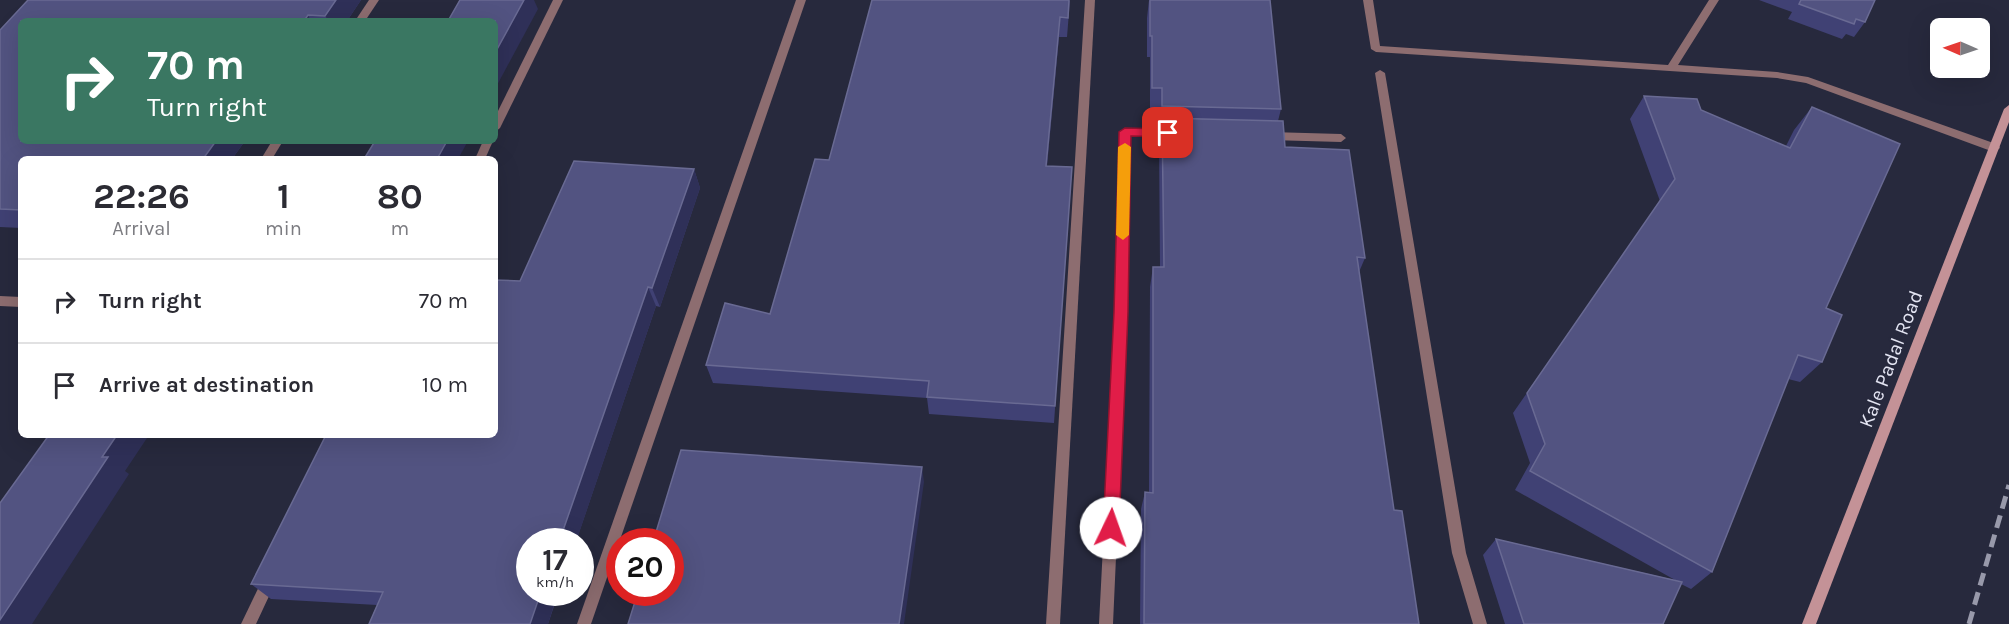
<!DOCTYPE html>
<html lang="en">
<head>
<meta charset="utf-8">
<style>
	body { margin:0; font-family:Karla,sans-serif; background:#f7f7f7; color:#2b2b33; height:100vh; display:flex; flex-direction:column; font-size:22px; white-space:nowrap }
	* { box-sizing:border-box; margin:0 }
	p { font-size:20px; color:#7c7c81 }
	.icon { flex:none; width:33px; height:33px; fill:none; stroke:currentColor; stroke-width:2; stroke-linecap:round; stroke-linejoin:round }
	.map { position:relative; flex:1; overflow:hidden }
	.drawer { position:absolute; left:18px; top:156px; width:480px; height:282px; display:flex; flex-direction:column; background:#fff; border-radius:9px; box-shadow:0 6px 24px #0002 }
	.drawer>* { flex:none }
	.banner { position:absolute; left:18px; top:18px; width:480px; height:126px; border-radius:9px; box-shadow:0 6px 24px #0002; background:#3a7762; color:#fff; overflow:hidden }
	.needle { width:39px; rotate:272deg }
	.buttons { position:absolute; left:1930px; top:18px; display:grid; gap:12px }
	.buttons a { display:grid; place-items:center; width:60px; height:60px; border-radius:9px; background:#fff; box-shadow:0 6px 24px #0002; font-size:30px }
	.speed { position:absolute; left:516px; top:528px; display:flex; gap:12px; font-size:30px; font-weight:700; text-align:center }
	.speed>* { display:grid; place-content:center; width:78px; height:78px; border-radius:50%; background:#fff; box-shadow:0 6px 24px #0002; line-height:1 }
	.speed small { font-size:15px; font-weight:400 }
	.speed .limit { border:9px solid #d22; background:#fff; color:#111 }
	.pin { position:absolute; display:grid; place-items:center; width:51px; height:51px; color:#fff; margin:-26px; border-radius:12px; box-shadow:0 3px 9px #0006 }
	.me { position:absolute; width:66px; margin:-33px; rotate:3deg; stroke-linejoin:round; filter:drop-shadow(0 0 4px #0008) }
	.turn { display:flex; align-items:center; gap:21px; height:126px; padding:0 30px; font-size:27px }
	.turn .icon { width:78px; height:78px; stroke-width:2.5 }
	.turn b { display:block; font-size:42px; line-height:51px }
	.eta { display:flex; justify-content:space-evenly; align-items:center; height:102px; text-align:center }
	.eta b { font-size:36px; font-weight:700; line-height:42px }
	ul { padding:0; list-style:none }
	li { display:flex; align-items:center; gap:18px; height:84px; padding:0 30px; border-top:2px solid #e1e1e2 }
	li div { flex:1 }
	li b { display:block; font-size:22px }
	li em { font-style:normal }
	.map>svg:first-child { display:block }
</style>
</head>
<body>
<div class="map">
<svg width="2009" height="624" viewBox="0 0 2009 624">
	<rect width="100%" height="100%" fill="#27293d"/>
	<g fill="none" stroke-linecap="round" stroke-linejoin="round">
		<g fill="#8d6d70" fill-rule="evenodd">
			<path d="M1363,0H1373L1380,46L1668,65L1709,0H1719L1678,65L1777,72L1808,77L1999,145L2000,148L1995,152L1991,151L1806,83L1777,78L1376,52L1371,49Z"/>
			<path d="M1125,128L1174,129L1179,133L1174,137L1130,136L1127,312L1113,624H1099L1115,312L1120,132Z"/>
			<path d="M1269,132L1341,134L1346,138L1341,142L1269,140L1264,136Z"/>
		</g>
		<g fill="#8d6d70" fill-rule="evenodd">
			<path d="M369,0H379L365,21H355Z"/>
			<path d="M553,0H563L500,128L495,132V117Z"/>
			<path d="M796,0H806L591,624H577Z"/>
			<path d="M1085,0H1095L1060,624H1046Z"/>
			<path d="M1380,70L1385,73L1466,553L1487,624H1473L1452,553L1375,73Z"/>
			<path d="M272,141H283L272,159H261Z"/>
			<path d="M483,141H493L485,159H475Z"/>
			<path d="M0,296L21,297V307L0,306Z"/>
			<path d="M270,572L275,574L277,579L256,624H241L265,574Z"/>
		</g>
		<path fill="#c49297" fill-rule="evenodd" d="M2009,105V122L1816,624H1802L2004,109Z"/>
		<path stroke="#9899aa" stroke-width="5" stroke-dasharray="13 7" stroke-linecap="butt" d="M1969,624L2009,485"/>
	</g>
	<g fill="#404174">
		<path d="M28,0H361L347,21H21V141H245L232,159H21V228L0,227V30Z"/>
		<path d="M1070,0L1067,37H1059L1047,166L1072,167L1054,423L929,414L927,398L713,383L706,365L770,314Z"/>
		<path d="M1149,0L1281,109L1278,121L1285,147L1365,258L1359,272L1394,510L1419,624H1140L1141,509L1145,492H1149L1150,287L1153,267H1160L1159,139L1161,127H1159L1158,109H1150V57H1147V18Z"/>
		<path d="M1759,0H1875L1865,22L1854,37L1846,34L1842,39L1788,19L1792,12Z"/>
		<path d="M1644,96L1701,110L1786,146L1794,130L1812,107L1826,308L1822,362L1800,382L1788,379L1712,572L1691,589L1681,584L1663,624H1505L1483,555L1496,539L1675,580L1515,490L1530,463L1513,413L1660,201L1630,119Z"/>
		<path d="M694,169L700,188L660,307L656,306L548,624H369L377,605L271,599L251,584L520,281Z"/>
	</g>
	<g fill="#2f3058">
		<path d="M336,0H361L347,21H329L325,16Z"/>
		<path d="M524,0H534L538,9L495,89V53Z"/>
		<path d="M308,15L311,21H304Z"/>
		<path d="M1060,17L1059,37L1045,185L1046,166Z"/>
		<path d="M216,141H245L232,159H203Z"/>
		<path d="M447,141H468L458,159H437Z"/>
		<path d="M694,169L700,188L660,307L652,288Z"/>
		<path d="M648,287L656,306L576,542H559Z"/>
		<path d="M117,435H149L125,471L129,474L32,624H0V620L102,457Z"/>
		<path d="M922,467L924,482L904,624H899Z"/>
		<path d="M541,592H558L548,624H530Z"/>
	</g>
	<g fill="#525381" stroke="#696a93" stroke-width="1.5">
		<path d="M28,0H336L325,16L308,15L304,21H21V141H216L203,159H21V210L0,209V30Z"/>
		<path d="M460,0H524L495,53V21H448Z"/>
		<path d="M872,0H1069L1068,18L1060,17L1046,166L1072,167L1055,406L927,397L929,381L706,365L725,303L770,314L815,159L829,160Z"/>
		<path d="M1150,0H1270L1281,109L1162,106V88H1152V36H1150Z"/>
		<path d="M1801,0H1875L1865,22L1856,19L1854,24L1799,4Z"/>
		<path d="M1644,96L1697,99L1701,110L1790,148L1812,107L1900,144L1826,308L1842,315L1822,362L1798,355L1712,572L1530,471L1545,444L1527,393L1675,179Z"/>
		<path d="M1162,118L1283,121L1285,147L1349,150L1365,258L1357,257L1394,510L1402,511L1419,624H1144L1145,492L1153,493V267H1164Z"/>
		<path d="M375,141H447L437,159H364Z"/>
		<path d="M574,161L694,169L652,288L648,287L559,542H530V592H541L530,624H369L383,592L251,584L326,435H495V280L520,281Z"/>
		<path d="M49,435H117L102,457H108L0,620V503Z"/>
		<path d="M681,450L922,467L899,624H628L638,592H670V542H653Z"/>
		<path d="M1496,539L1682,582L1663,624H1524Z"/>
	</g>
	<path fill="#e11d48" stroke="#92132f" stroke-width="1.5" d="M1125,128L1168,129L1174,133L1168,137L1131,136L1128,312L1119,528L1117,533L1111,535L1106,533L1103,528L1114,312L1119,132Z"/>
	<path fill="#f59e0b" d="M1125,143L1131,147L1129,235L1123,240L1116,235L1118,147Z"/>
	<g text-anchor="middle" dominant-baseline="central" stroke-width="4.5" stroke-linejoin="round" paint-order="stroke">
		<g font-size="20" fill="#e4e5f3" stroke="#27293d">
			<text transform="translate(1891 359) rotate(-69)">Kale Padal Road</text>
		</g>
	</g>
</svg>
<div class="buttons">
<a><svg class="needle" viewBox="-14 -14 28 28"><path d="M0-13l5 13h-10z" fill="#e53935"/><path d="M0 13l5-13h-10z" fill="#7c7c81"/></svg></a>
</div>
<div class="speed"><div>17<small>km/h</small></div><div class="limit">20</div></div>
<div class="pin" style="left:1168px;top:133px;background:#d93025"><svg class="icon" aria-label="arrive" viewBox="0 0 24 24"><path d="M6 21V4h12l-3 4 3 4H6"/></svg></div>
<svg class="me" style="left:1111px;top:528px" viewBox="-20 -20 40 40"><circle r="19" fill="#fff"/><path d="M0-13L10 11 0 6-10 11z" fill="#e11d48"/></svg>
<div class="banner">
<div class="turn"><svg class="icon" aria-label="right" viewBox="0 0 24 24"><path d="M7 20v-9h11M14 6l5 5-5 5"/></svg><div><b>70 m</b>Turn right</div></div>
</div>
<section class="drawer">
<div class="eta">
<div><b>22:26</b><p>Arrival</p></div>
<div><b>1</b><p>min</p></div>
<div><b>80</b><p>m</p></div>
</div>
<ul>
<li><svg class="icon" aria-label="right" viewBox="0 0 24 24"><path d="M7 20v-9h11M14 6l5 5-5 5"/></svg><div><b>Turn right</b></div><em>70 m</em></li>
<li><svg class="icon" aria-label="arrive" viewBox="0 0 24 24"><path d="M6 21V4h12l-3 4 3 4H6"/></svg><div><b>Arrive at destination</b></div><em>10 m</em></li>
</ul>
</section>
</div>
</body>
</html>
